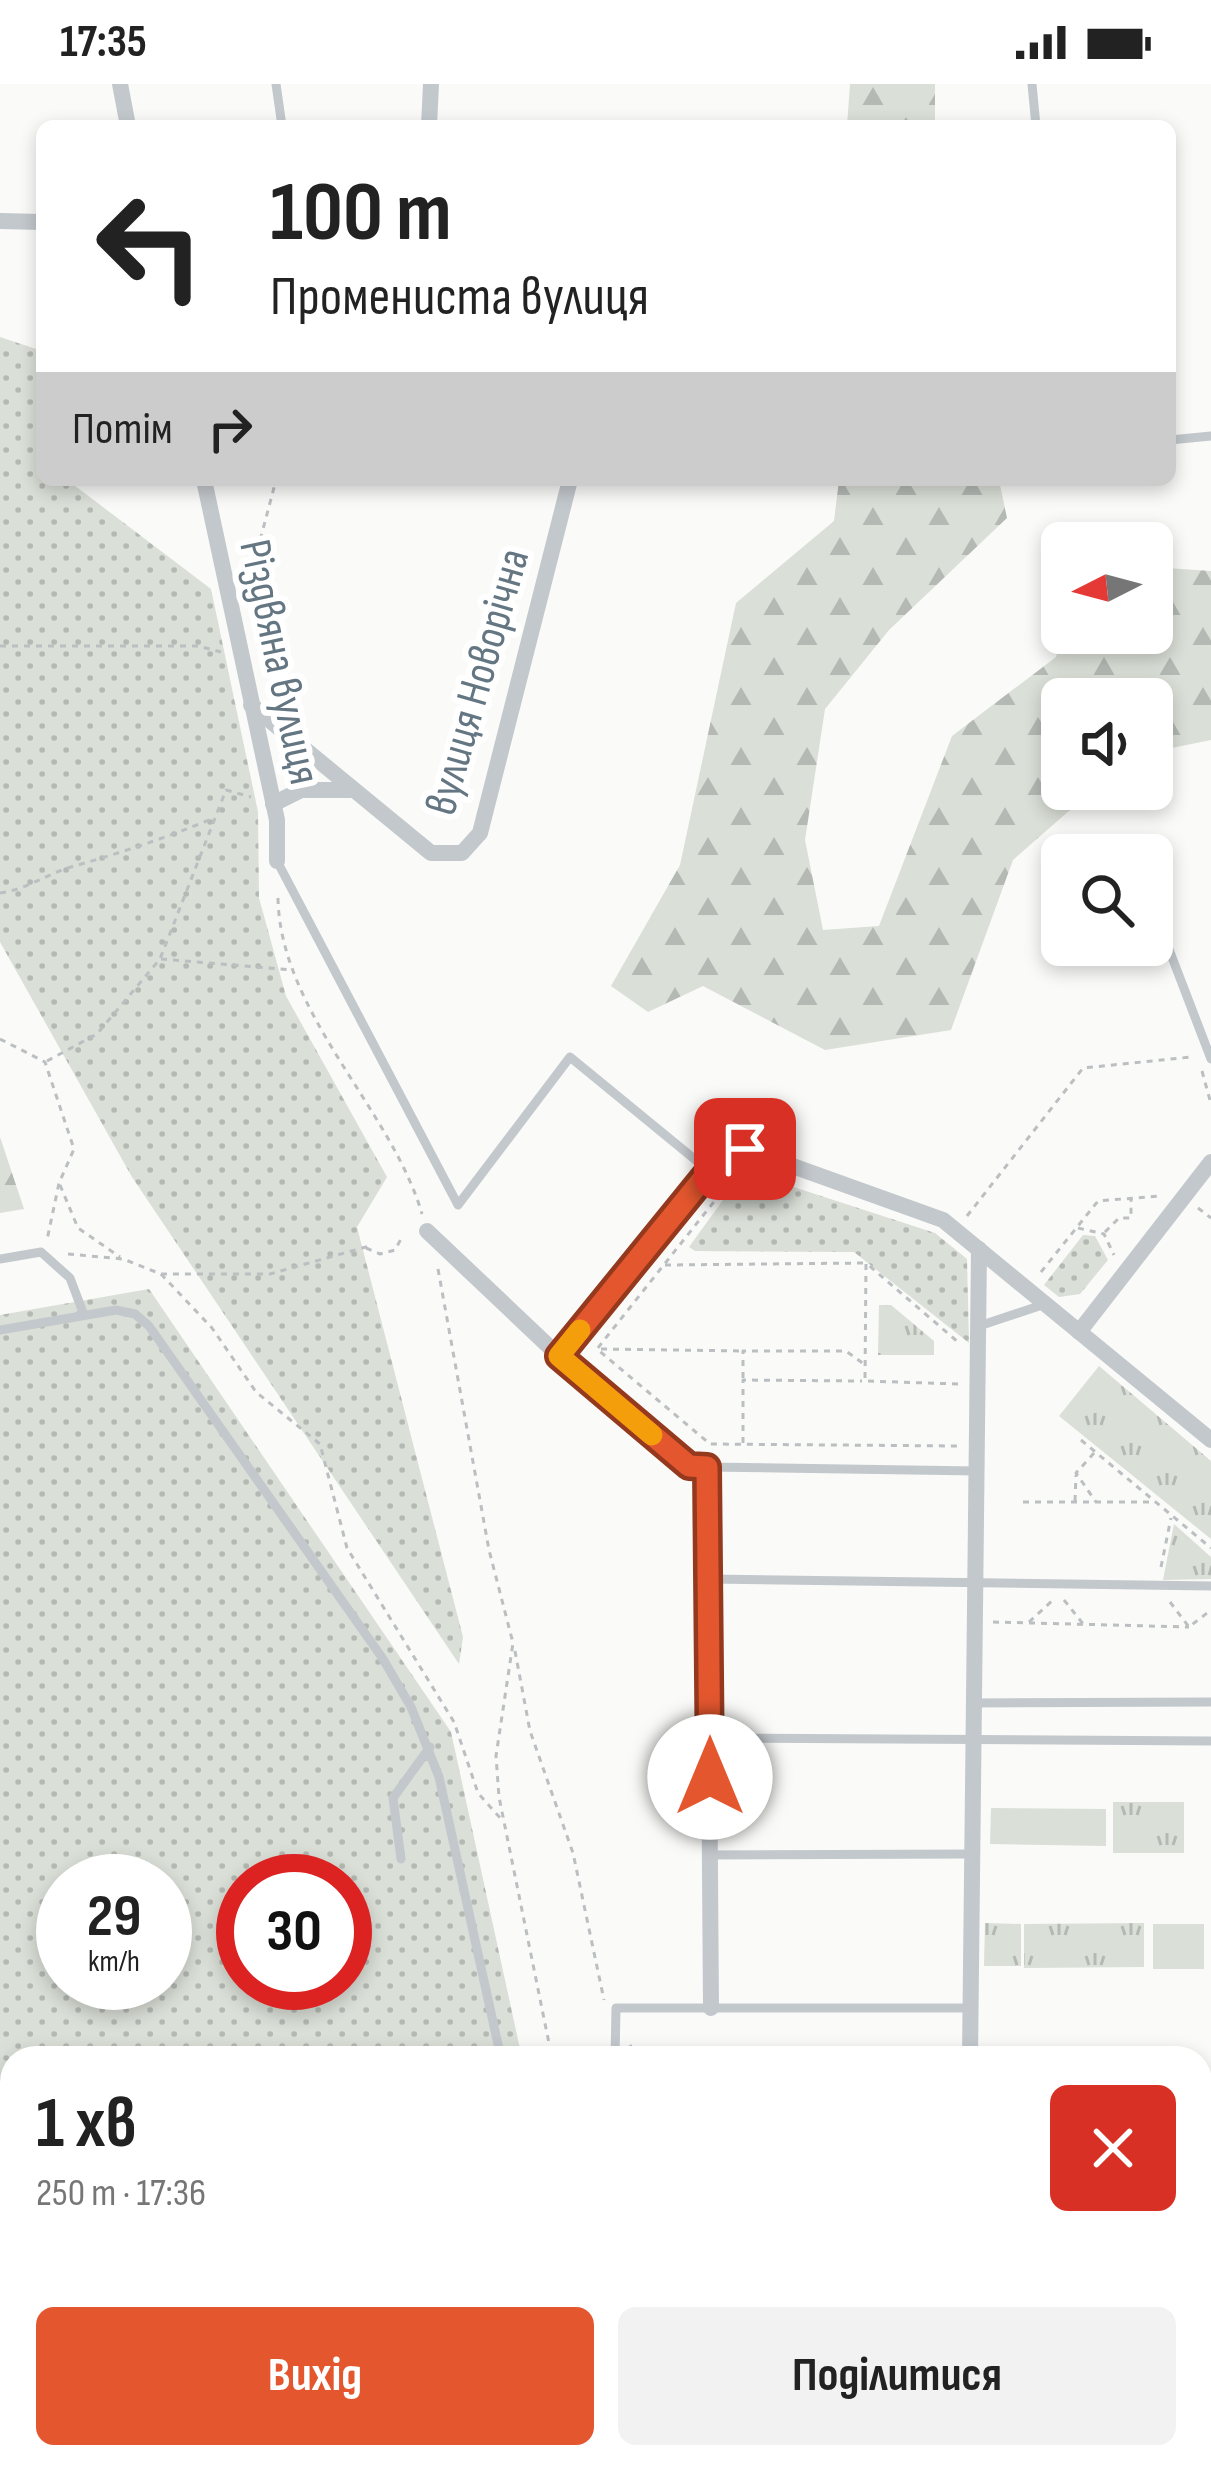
<!DOCTYPE html>
<html lang="uk">
<head>
<meta charset="utf-8">
<style>
	body { margin:0; font-family:"Sofia Sans Condensed",sans-serif; background:#f2f2f2; color:#222; height:100vh; display:flex; flex-direction:column; font-size:45px; white-space:nowrap }
	* { box-sizing:border-box; margin:0 }
	p { font-size:39px; color:#767676 }
	.icon { flex:none; width:66px; height:66px; fill:none; stroke:currentColor; stroke-width:2; stroke-linecap:round; stroke-linejoin:round }
	.map { position:relative; flex:1; overflow:hidden }
	.details { position:absolute; left:0px; top:1962px; width:1212px; height:423px; display:flex; flex-direction:column; background:#fff; border-radius:36px 36px 0 0; box-shadow:0 6px 18px #0003 }
	.details>* { flex:none }
	.hud { position:absolute; left:36px; top:36px; width:1140px; height:366px; border-radius:18px; box-shadow:0 6px 18px #0003; background:#fff; color:#222; overflow:hidden }
	.needle { width:78px; rotate:264deg }
	.controls { position:absolute; left:1041px; top:438px; display:grid; gap:24px }
	.controls a { display:grid; place-items:center; width:132px; height:132px; border-radius:18px; background:#fff; box-shadow:0 6px 18px #0003; font-size:60px }
	.speed { position:absolute; left:36px; top:1770px; display:flex; gap:24px; font-size:60px; font-weight:700; text-align:center }
	.speed>* { display:grid; place-content:center; width:156px; height:156px; border-radius:50%; background:#fff; box-shadow:0 6px 18px #0003; line-height:1 }
	.speed small { font-size:30px; font-weight:400 }
	.speed .limit { border:18px solid #d22; background:#fff; color:#111 }
	.pin { position:absolute; display:grid; place-items:center; width:102px; height:102px; color:#fff; margin:-51px; border-radius:24px; box-shadow:0 6px 18px #0006 }
	.me { position:absolute; width:132px; margin:-66px; rotate:0deg; stroke-linejoin:round; filter:drop-shadow(0 0 9px #0008) }
	.turn { display:flex; align-items:center; gap:42px; height:252px; padding:0 36px; font-size:54px }
	.turn .icon { width:156px; height:156px; stroke-width:2.5 }
	.turn b { display:block; font-size:84px; line-height:102px }
	.then { display:flex; align-items:center; height:114px; padding:0 36px; background:#0003; gap:24px; font-size:45px }
	.round { display:grid; place-items:center; flex:none; width:126px; height:126px; border-radius:18px; background:#f2f2f2 }
	.head { display:flex; align-items:center; justify-content:space-between; height:204px; padding:0 36px }
	h1 { font-size:72px; font-weight:700; line-height:90px }
	.cta { display:flex; gap:24px; margin-top:auto; padding:24px 36px }
	.cta a { flex:1; height:138px; border-radius:18px; background:#e4572e; color:#fff; font-size:48px; font-weight:700; line-height:138px; text-align:center }
	.cta a+a { background:#f2f2f2; color:#222 }
	.status { display:flex; justify-content:space-between; align-items:center; height:84px; padding:0 60px; background:#fff; direction:ltr }
	.status svg { height:33px; fill:currentColor }
	.map>svg:first-child { display:block }
</style>
</head>
<body>
<div class="status"><b>17:35</b><svg viewBox="0 0 49 12"><path d="M0 12V9h3v3zM5 12V6h3v6zM10 12V3h3v9zM15 12V0h3v12zM26 1h20v11H26zM47 4h2v5h-2z"/></svg></div>
<div class="map">
<svg width="1211" height="2383" viewBox="0 0 1211 2383">
	<defs>
		<pattern id="grass-dots" width="8" height="8" patternUnits="userSpaceOnUse" patternTransform="scale(3)"><rect width="8" height="8" fill="#dadfd7"/><path d="M2 2h.1M6 6h.1" fill="none" stroke="#b4b9b4" stroke-width="1.8" stroke-linecap="round"/></pattern>
		<pattern id="forest-firs" width="22" height="20" patternUnits="userSpaceOnUse" patternTransform="scale(3)"><rect width="22" height="20" fill="#dadfd7"/><path d="M5 1l3.5 6h-7zM16 11l3.5 6h-7z" fill="#b4b9b4"/></pattern>
		<pattern id="park-tufts" width="24" height="20" patternUnits="userSpaceOnUse" patternTransform="scale(3)"><rect width="24" height="20" fill="#dadfd7"/><path d="M3 7l-1-3M5 7V3M7 7l1-3M15 17l-1-3M17 17v-4M19 17l1-3" fill="none" stroke="#b4b9b4"/></pattern>
	</defs>
	<rect width="100%" height="100%" fill="#fafaf8"/>
	<g fill="url(#grass-dots)" fill-rule="evenodd">
		<path d="M0,253L42,267V396L70,398L211,505L258,728L259,814L286,912L387,1093L357,1143L463,1553L459,1580L132,1093L0,858Z"/>
		<path d="M744,1087L935,1149L967,1175L969,1259L854,1168L695,1167L689,1163Z"/>
		<path d="M1083,1151L1095,1152L1108,1176L1080,1210L1059,1213L1044,1201Z"/>
		<path d="M149,1205L451,1648L522,1974H12V2373H609L611,2383H0V1231ZM63,1797H165V1899H63ZM243,1797H345V1899H243Z"/>
		<rect x="714" y="2373" width="91" height="10"/>
	</g>
	<g fill="url(#forest-firs)">
		<path d="M850,0H935V42H847Z"/>
		<path d="M839,396H999L1007,434L889,546L825,625L805,756L823,846L879,842L952,652L1056,573L1062,547L1152,549V483L1211,487V656L1152,668V615H1062V705H1094L1013,776L951,946L825,966L703,902L648,928L611,902L680,781L736,519L834,437Z"/>
		<path d="M0,1053L24,1125L0,1129Z"/>
	</g>
	<g fill="url(#park-tufts)">
		<path d="M879,1221H891L934,1257V1271H878Z"/>
		<path d="M1099,1282L1211,1377V1455L1059,1332Z"/>
		<path d="M1174,1440L1211,1473V1495L1163,1496Z"/>
		<rect x="1113" y="1718" width="71" height="51"/>
		<path d="M985,1839L1021,1840V1882H984Z"/>
		<path d="M1144,1839V1883L1024,1884V1840Z"/>
	</g>
	<g fill="#dadfd7">
		<path d="M991,1724L1106,1725V1762L990,1760Z"/>
		<rect x="1153" y="1840" width="51" height="45"/>
	</g>
	<g fill="none" stroke-linecap="round" stroke-linejoin="round">
		<g stroke="#bbbfc2" stroke-width="3" stroke-dasharray="6 6" stroke-linecap="butt">
			<path d="M248,502L276,396"/>
			<path d="M0,562H198L221,568"/>
			<path d="M0,809C27,805 45,791 71,783C120,769 166,754 214,734"/>
			<path d="M278,814C280,929 392,1026 422,1130"/>
			<path d="M161,875L294,886"/>
			<path d="M0,955L45,978L74,1065L59,1099L47,1156"/>
			<path d="M47,977L97,950L160,875L226,706L251,713"/>
			<path d="M1202,987L1211,1020"/>
			<path d="M736,1090L597,1265L710,1360L958,1362"/>
			<path d="M60,1101L78,1144L120,1173"/>
			<path d="M1198,1124L1211,1134"/>
			<path d="M967,1132L1083,984L1191,973"/>
			<path d="M1078,1144L1104,1150L1114,1171"/>
			<path d="M1105,1148L1119,1134H1131V1115"/>
			<path d="M366,1164L380,1170L395,1166L402,1153"/>
			<path d="M68,1170L123,1175L161,1190H270L373,1161"/>
			<path d="M665,1181L864,1179"/>
			<path d="M438,1185L489,1466L513,1559L496,1672L499,1713L552,1974"/>
			<path d="M1041,1188L1098,1117L1159,1112"/>
			<path d="M161,1190L212,1244L256,1308L320,1360L347,1464L454,1638L478,1709L502,1736"/>
			<path d="M601,1265L742,1267"/>
			<path d="M743,1294V1267H846L864,1280"/>
			<path d="M958,1300L865,1297L866,1179L958,1258"/>
			<path d="M1081,1356L1211,1464"/>
			<path d="M743,1359V1296L862,1297"/>
			<path d="M1094,1369L1076,1389L1096,1418"/>
			<path d="M1075,1417L1076,1391"/>
			<path d="M1023,1418H1155"/>
			<path d="M1161,1483L1171,1434"/>
			<path d="M1064,1516L1084,1541"/>
			<path d="M1170,1518L1189,1543L1211,1526"/>
			<path d="M993,1538L1189,1543"/>
			<path d="M1029,1538L1053,1516"/>
			<path d="M515,1567L530,1647L573,1769L604,1916"/>
			<path d="M630,1961L638,1974"/>
			<path d="M692,2373V2383"/>
		</g>
		<g stroke="#c3c8cc" stroke-width="9">
			<path d="M276,0L282,42"/>
			<path d="M1032,0L1036,42"/>
			<path d="M1170,356L1211,352"/>
			<path d="M277,777L458,1121L570,973L709,1087"/>
			<path d="M1152,821L1211,975"/>
			<path d="M0,1175L41,1168L70,1194L84,1231"/>
			<path d="M979,1242L1045,1220"/>
			<path d="M0,1246L116,1226L135,1230L149,1242L383,1575L411,1623L439,1693L501,1974"/>
			<path d="M707,1383L977,1387"/>
			<path d="M709,1495L1211,1502"/>
			<path d="M973,1619L1211,1618"/>
			<path d="M710,1654L1211,1657"/>
			<path d="M710,1771L971,1770"/>
			<path d="M401,1775L393,1714L430,1663"/>
			<path d="M615,1974L616,1924H970"/>
			<path d="M589,2373L591,2383"/>
		</g>
		<g stroke="#c3c8cc" stroke-width="16">
			<path d="M120,0L128,42"/>
			<path d="M429,42L431,0"/>
			<path d="M0,137L42,138"/>
			<path d="M204,396L277,736V777"/>
			<path d="M251,621L431,769H462L480,749L570,396"/>
			<path d="M273,720L301,706H354"/>
			<path d="M427,1147L559,1272L689,1382L707,1383L711,1924"/>
			<path d="M1079,1248L1211,1078"/>
			<path d="M559,1272L719,1075L745,1065L943,1136L1211,1356"/>
			<path d="M970,1974L979,1165"/>
			<path d="M1200,2027H1211"/>
			<path d="M968,2383V2373"/>
		</g>
	</g>
	<g fill="none" stroke-linecap="round" stroke-linejoin="round">
		<defs>
			<path id="route" d="M710,1693L707,1383L689,1382L559,1272L719,1075L745,1065"/>
		</defs>
		<use href="#route" stroke="#94391e" stroke-width="30"/>
		<use href="#route" stroke="#e4572e" stroke-width="21"/>
		<path stroke="#f59e0b" stroke-width="21" d="M580,1246L559,1272L652,1351"/>
	</g>
	<g text-anchor="middle" dominant-baseline="central" stroke-width="12" stroke-linejoin="round" paint-order="stroke">
		<g font-size="45" fill="#657683" stroke="#fff">
			<text transform="translate(279 578) rotate(78)">Різдвяна вулиця</text>
			<text transform="translate(478 598) rotate(-74)">вулиця Новорічна</text>
		</g>
	</g>
</svg>
<div class="controls">
<a><svg class="needle" viewBox="-14 -14 28 28"><path d="M0-13l5 13h-10z" fill="#e53935"/><path d="M0 13l5-13h-10z" fill="#767676"/></svg></a>
<a><svg class="icon" aria-label="sound" viewBox="0 0 24 24"><path d="M4 9h4l5-4v14l-5-4H4zM17 9q2 3 0 6"/></svg></a>
<a><svg class="icon" aria-label="search" viewBox="0 0 24 24"><circle cx="10" cy="10" r="6"/><path d="M15 15l6 6"/></svg></a>
</div>
<div class="speed"><div>29<small>km/h</small></div><div class="limit">30</div></div>
<div class="pin" style="left:745px;top:1065px;background:#d93025"><svg class="icon" aria-label="arrive" viewBox="0 0 24 24"><path d="M6 21V4h12l-3 4 3 4H6"/></svg></div>
<svg class="me" style="left:710px;top:1693px" viewBox="-20 -20 40 40"><circle r="19" fill="#fff"/><path d="M0-13L10 11 0 6-10 11z" fill="#e4572e"/></svg>
<div class="hud">
<div class="turn"><svg class="icon" aria-label="left" viewBox="0 0 24 24"><path d="M17 20v-9H6M10 6l-5 5 5 5"/></svg><div><b>100 m</b>Промениста вулиця</div></div>
<div class="then">Потім<svg class="icon" aria-label="right" viewBox="0 0 24 24"><path d="M7 20v-9h11M14 6l5 5-5 5"/></svg></div>
</div>
<section class="details">
<div class="head"><div><h1>1 хв</h1><p>250 m · 17:36</p></div><a class="round" style="background:#d93025;color:#fff"><svg class="icon" aria-label="close" viewBox="0 0 24 24"><path d="M6 6l12 12M18 6L6 18"/></svg></a></div>
<div class="cta"><a>Вихід</a><a>Поділитися</a></div>
</section>
</div>
</body>
</html>
